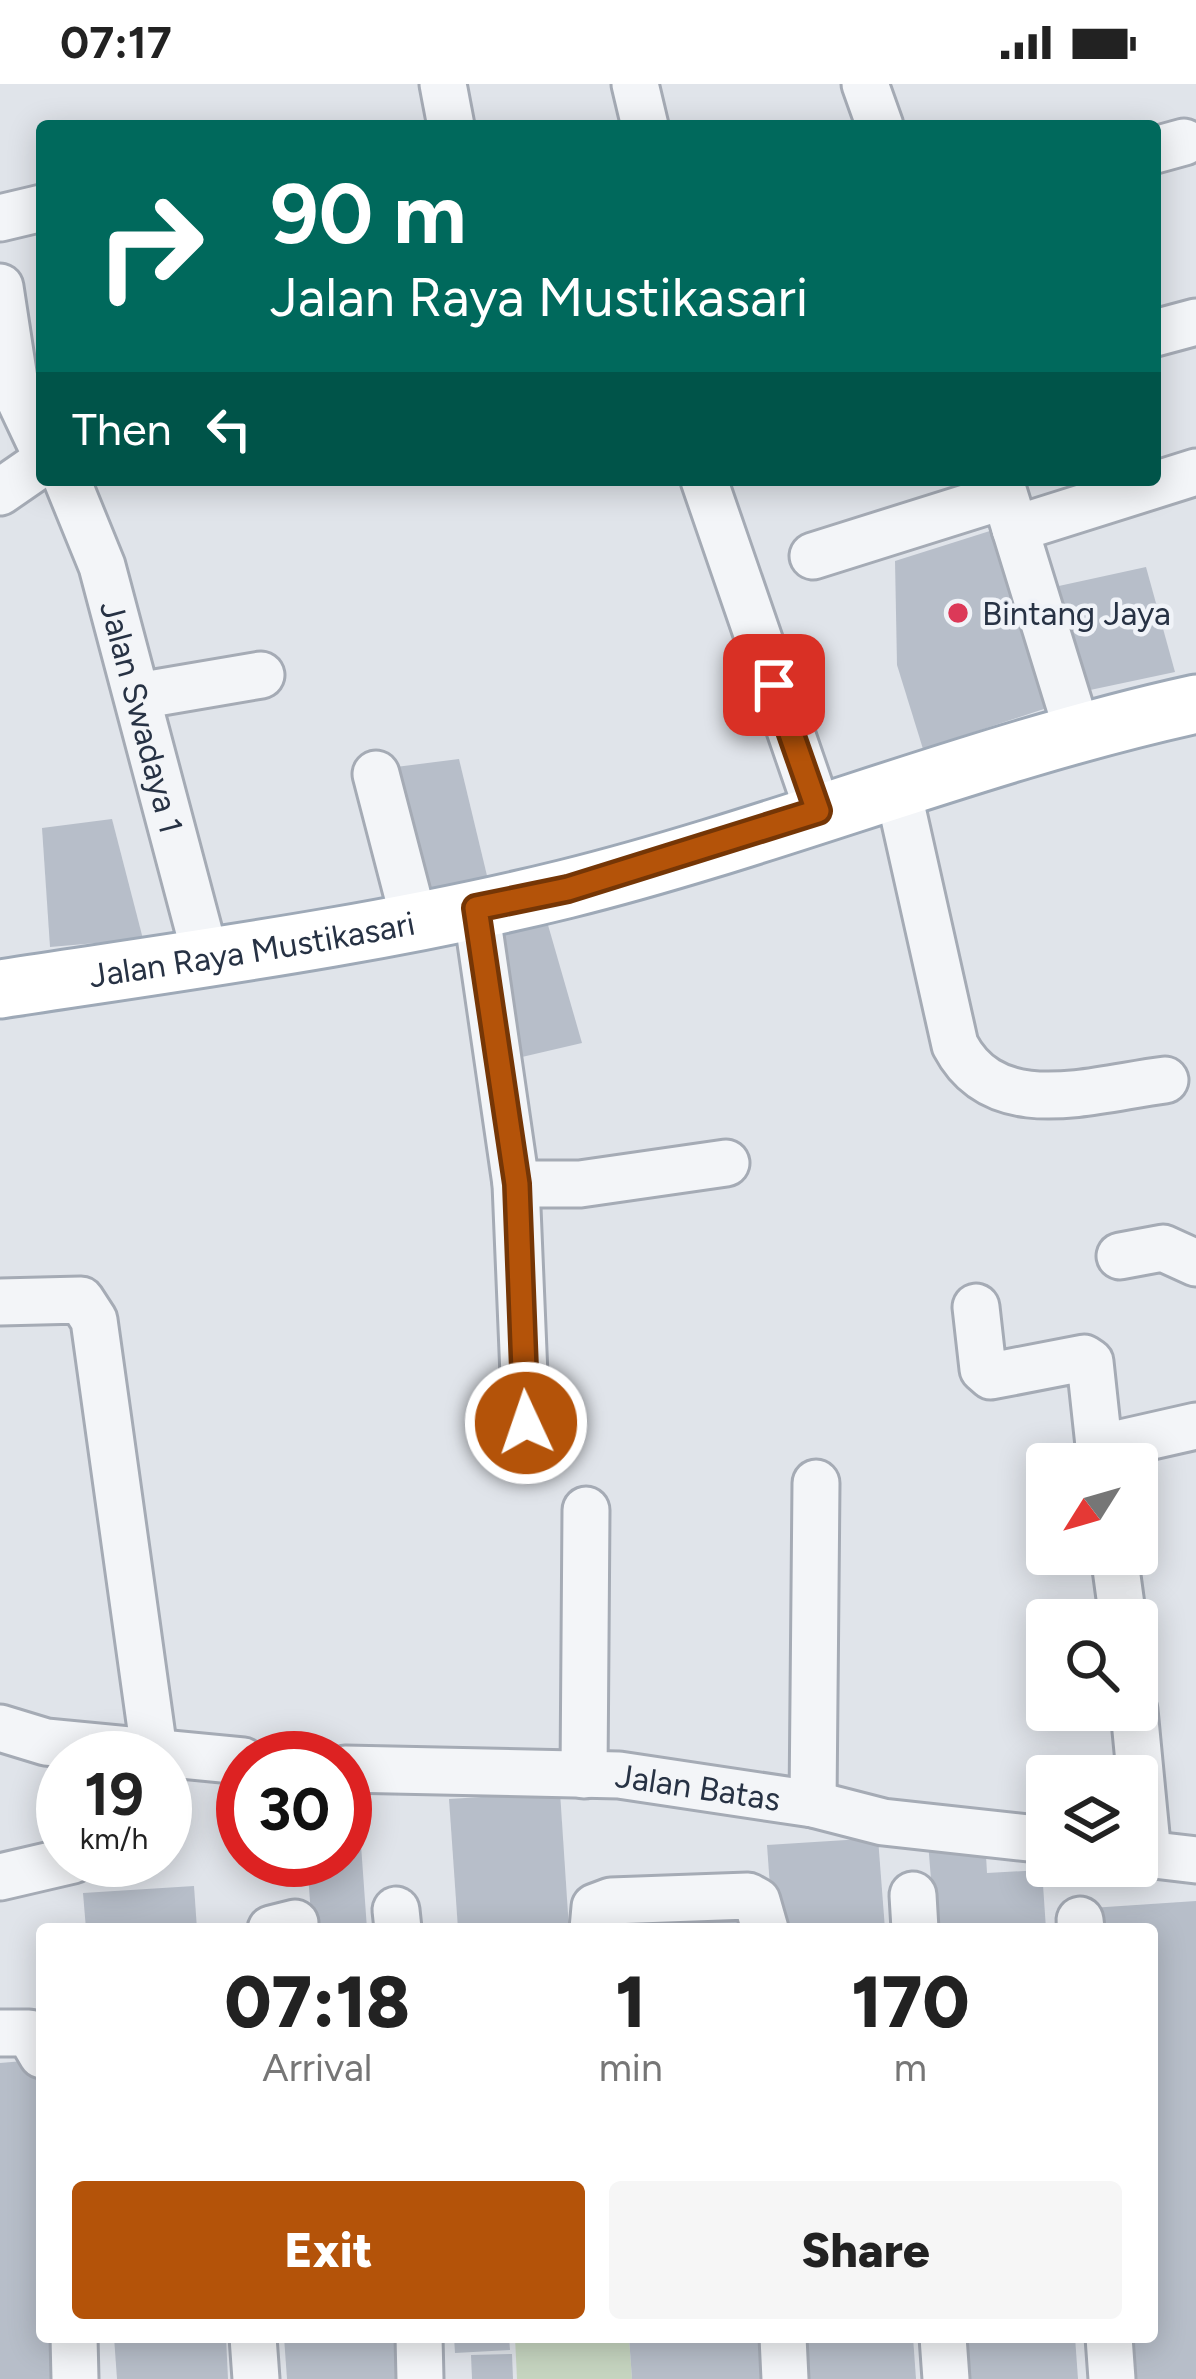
<!DOCTYPE html>
<html lang="en">
<head>
<meta charset="utf-8">
<style>
	body { margin:0; font-family:Figtree,sans-serif; background:#f6f6f6; color:#222; height:100vh; display:flex; flex-direction:column; font-size:45px; white-space:nowrap }
	* { box-sizing:border-box; margin:0 }
	p { font-size:39px; color:#767676 }
	.icon { flex:none; width:66px; height:66px; fill:none; stroke:currentColor; stroke-width:2; stroke-linecap:round; stroke-linejoin:round }
	.map { position:relative; flex:1; overflow:hidden }
	.side { position:absolute; left:36px; top:1839px; width:1122px; height:420px; display:flex; flex-direction:column; background:#fff; border-radius:12px; box-shadow:0 6px 30px #0003 }
	.side>* { flex:none }
	.banner { position:absolute; left:36px; top:36px; width:1125px; height:366px; border-radius:12px; box-shadow:0 6px 30px #0003; background:#00695c; color:#fff; overflow:hidden }
	.needle { width:78px; rotate:233deg }
	.fabs { position:absolute; left:1026px; top:1359px; display:grid; gap:24px }
	.fabs a { display:grid; place-items:center; width:132px; height:132px; border-radius:12px; background:#fff; box-shadow:0 6px 30px #0003; font-size:60px }
	.speed { position:absolute; left:36px; top:1647px; display:flex; gap:24px; font-size:60px; font-weight:700; text-align:center }
	.speed>* { display:grid; place-content:center; width:156px; height:156px; border-radius:50%; background:#fff; box-shadow:0 6px 30px #0003; line-height:1 }
	.speed small { font-size:30px; font-weight:400 }
	.speed .limit { border:18px solid #d22; background:#fff; color:#111 }
	.pin { position:absolute; display:grid; place-items:center; width:102px; height:102px; color:#fff; margin:-51px; border-radius:24px; box-shadow:0 6px 18px #0006 }
	.me { position:absolute; width:132px; margin:-66px; rotate:357deg; stroke-linejoin:round; filter:drop-shadow(0 0 9px #0008) }
	.turn { display:flex; align-items:center; gap:42px; height:252px; padding:0 36px; font-size:54px }
	.turn .icon { width:156px; height:156px; stroke-width:2.5 }
	.turn b { display:block; font-size:84px; line-height:102px }
	.then { display:flex; align-items:center; height:114px; padding:0 36px; background:#0003; gap:24px; font-size:45px }
	.eta { display:flex; justify-content:space-evenly; align-items:center; height:204px; text-align:center }
	.eta b { font-size:72px; font-weight:800; line-height:84px }
	.action { display:flex; gap:24px; margin-top:auto; padding:24px 36px }
	.action a { flex:1; height:138px; border-radius:12px; background:#b45309; color:#fff; font-size:48px; font-weight:800; line-height:138px; text-align:center }
	.action a+a { background:#f6f6f6; color:#222 }
	.status { display:flex; justify-content:space-between; align-items:center; height:84px; padding:0 60px; background:#fff; direction:ltr }
	.status svg { height:33px; fill:currentColor }
	.map>svg:first-child { display:block }
</style>
</head>
<body>
<div class="status"><b>07:17</b><svg viewBox="0 0 49 12"><path d="M0 12V9h3v3zM5 12V6h3v6zM10 12V3h3v9zM15 12V0h3v12zM26 1h20v11H26zM47 4h2v5h-2z"/></svg></div>
<div class="map">
<svg width="1196" height="2295" viewBox="0 0 1196 2295">
	<rect width="100%" height="100%" fill="#e0e4ea"/>
	<path fill="#c6d5c0" d="M515,2253H629L632,2295H517Z"/>
	<g fill="#b7bec9">
		<path d="M993,446L1050,623L923,665L897,581L895,477Z"/>
		<path d="M1146,483L1175,588L1076,609L1045,505Z"/>
		<path d="M459,675L489,800L421,812L388,684Z"/>
		<path d="M112,735L143,855L50,863L42,744Z"/>
		<path d="M544,827L582,959L509,976L493,840Z"/>
		<path d="M357,1705L367,1845H312L307,1776H345V1706Z"/>
		<path d="M560,1708L569,1845H458L449,1715Z"/>
		<path d="M878,1754L885,1845H773L767,1761Z"/>
		<path d="M985,1754L987,1789L1042,1786L1046,1845H935L928,1758Z"/>
		<path d="M194,1802L197,1845H86L83,1809Z"/>
		<path d="M737,1814L741,1845H630L628,1822Z"/>
		<path d="M1196,1817V2295H1125L1122,2253H1152V1845H1093L1091,1824Z"/>
		<path d="M35,1976L42,2070V2253H55L58,2295H0V1979Z"/>
		<path d="M114,2253H226L228,2295H117Z"/>
		<path d="M284,2253H396L399,2295H287Z"/>
		<path d="M454,2253H509L510,2266L455,2269Z"/>
		<path d="M629,2253H762L764,2295H632Z"/>
		<path d="M802,2253H913L916,2295H805Z"/>
		<path d="M964,2253H1075L1078,2295H966Z"/>
		<path d="M512,2270L513,2295H472L471,2271Z"/>
	</g>
	<g fill="none" stroke-linecap="round" stroke-linejoin="round">
		<defs>
			<g id="minor">
				<path d="M443,0L451,42"/>
				<path d="M635,0L645,42"/>
				<path d="M865,0L880,42"/>
				<path d="M1155,66L1184,58"/>
				<path d="M0,134L42,124"/>
				<path d="M0,203L16,308L42,363"/>
				<path d="M1155,249L1196,238"/>
				<path id="s1" d="M67,396L102,482L206,874"/>
				<path d="M704,396L818,727"/>
				<path d="M1000,396L1077,646"/>
				<path d="M0,408L42,379"/>
				<path d="M1015,445L1196,388"/>
				<path d="M813,472L1004,412"/>
				<path d="M138,612L261,591"/>
				<path d="M376,690L415,840"/>
				<path d="M897,702L955,961C996,1039 1092,1005 1165,996"/>
				<path d="M476,824L516,1100L526,1339"/>
				<path d="M516,1100H580L726,1079"/>
				<path d="M1120,1172L1163,1164L1196,1179"/>
				<path d="M0,1218L81,1216L94,1236L155,1674"/>
				<path d="M976,1223L983,1285L991,1292L1084,1274L1090,1278L1101,1380"/>
				<path d="M1099,1364L1196,1342"/>
				<path d="M1114,1470L1123,1536"/>
				<path d="M1134,1626L1148,1771"/>
				<path d="M0,1644L46,1658L243,1677"/>
				<path id="s2" d="M345,1685L619,1691L813,1720L883,1738L1047,1756"/>
				<path d="M584,1691L586,1426"/>
				<path d="M813,1720L816,1399"/>
				<path d="M1137,1769L1196,1776"/>
				<path d="M0,1793L73,1776"/>
				<path d="M913,1811L915,1845"/>
				<path d="M396,1826L398,1845"/>
				<path d="M1080,1836L1081,1845"/>
				<path d="M271,1845L295,1839"/>
				<path d="M593,1845L595,1823L611,1817L748,1812L757,1817L765,1845"/>
				<path d="M0,1949H29L42,1971"/>
				<path d="M74,2253L75,2295"/>
				<path d="M253,2253L256,2295"/>
				<path d="M419,2253L420,2295"/>
				<path d="M783,2253L785,2295"/>
				<path d="M943,2253L946,2295"/>
				<path d="M1109,2253L1112,2295"/>
			</g>
			<g id="major">
				<path id="s3" d="M0,905C189,876 380,851 566,805C779,752 982,667 1196,620"/>
			</g>
		</defs>
		<use href="#minor" stroke="#a5abb5" stroke-width="51"/>
		<use href="#major" stroke="#9ea9b7" stroke-width="63"/>
		<use href="#minor" stroke="#f3f5f8" stroke-width="45"/>
		<use href="#major" stroke="#fff" stroke-width="57"/>
	</g>
	<g fill="none" stroke-linecap="round" stroke-linejoin="round">
		<defs>
			<path id="route" d="M526,1339L517,1100L476,824L568,805L818,727L774,601"/>
		</defs>
		<use href="#route" stroke="#753606" stroke-width="30"/>
		<use href="#route" stroke="#b45309" stroke-width="21"/>
	</g>
	<circle fill="#dc3958" stroke="#f0f3f8" stroke-width="4.5" cx="958" cy="529" r="12"/>
	<g text-anchor="middle" dominant-baseline="central" stroke-width="9" stroke-linejoin="round" paint-order="stroke">
		<g font-size="33" fill="#273244" stroke="#f0f3f8" text-anchor="start">
			<text x="982" y="529">Bintang Jaya</text>
		</g>
		<g font-size="33" fill="#273244" stroke="#f0f3f8">
			<text stroke="none"><textPath href="#s1" startOffset="249">Jalan Swadaya 1</textPath></text>
			<text stroke="none"><textPath href="#s3" startOffset="255">Jalan Raya Mustikasari</textPath></text>
			<text stroke="none"><textPath href="#s2" startOffset="354">Jalan Batas</textPath></text>
		</g>
	</g>
</svg>
<div class="fabs">
<a><svg class="needle" viewBox="-14 -14 28 28"><path d="M0-13l5 13h-10z" fill="#e53935"/><path d="M0 13l5-13h-10z" fill="#767676"/></svg></a>
<a><svg class="icon" aria-label="search" viewBox="0 0 24 24"><circle cx="10" cy="10" r="6"/><path d="M15 15l6 6"/></svg></a>
<a><svg class="icon" aria-label="layers" viewBox="0 0 24 24"><path d="M12 4l9 5-9 5-9-5zM3 14l9 5 9-5"/></svg></a>
</div>
<div class="speed"><div>19<small>km/h</small></div><div class="limit">30</div></div>
<div class="pin" style="left:774px;top:601px;background:#d93025"><svg class="icon" aria-label="arrive" viewBox="0 0 24 24"><path d="M6 21V4h12l-3 4 3 4H6"/></svg></div>
<svg class="me" style="left:526px;top:1339px" viewBox="-20 -20 40 40"><circle r="17" fill="#b45309" stroke="#fff" stroke-width="3"/><path d="M0-11L8 9 0 5-8 9z" fill="#fff"/></svg>
<div class="banner">
<div class="turn"><svg class="icon" aria-label="right" viewBox="0 0 24 24"><path d="M7 20v-9h11M14 6l5 5-5 5"/></svg><div><b>90 m</b>Jalan Raya Mustikasari</div></div>
<div class="then">Then<svg class="icon" aria-label="left" viewBox="0 0 24 24"><path d="M17 20v-9H6M10 6l-5 5 5 5"/></svg></div>
</div>
<section class="side">
<div class="eta">
<div><b>07:18</b><p>Arrival</p></div>
<div><b>1</b><p>min</p></div>
<div><b>170</b><p>m</p></div>
</div>
<div class="action"><a>Exit</a><a>Share</a></div>
</section>
</div>
</body>
</html>
